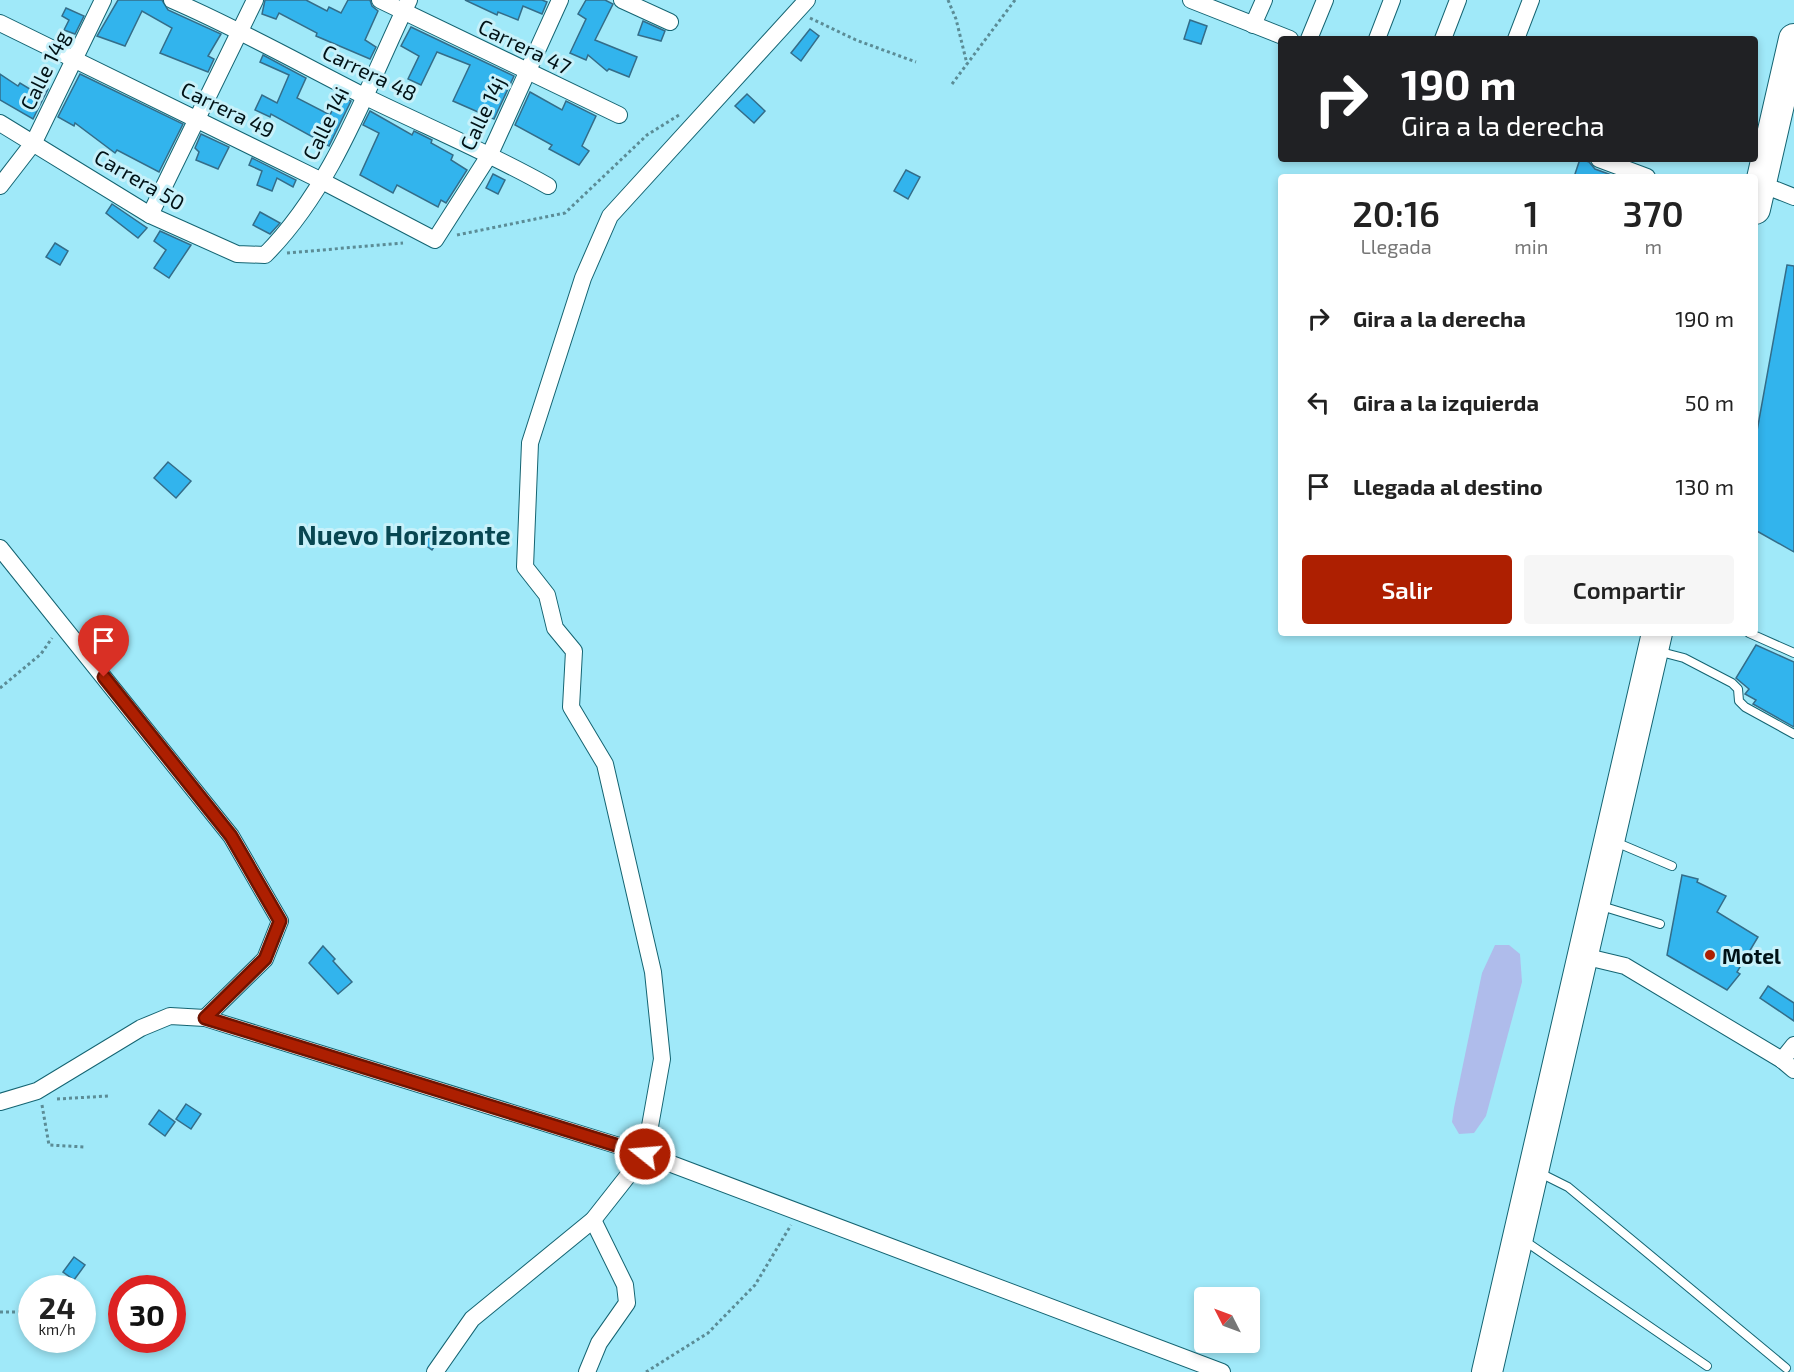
<!DOCTYPE html>
<html lang="es">
<head>
<meta charset="utf-8">
<style>
	body { margin:0; font-family:"Exo 2",sans-serif; background:#f6f6f6; color:#222; height:100vh; display:flex; flex-direction:column; font-size:22px; white-space:nowrap }
	* { box-sizing:border-box; margin:0 }
	p { font-size:20px; color:#767676 }
	.icon { flex:none; width:33px; height:33px; fill:none; stroke:currentColor; stroke-width:2; stroke-linecap:round; stroke-linejoin:round }
	.map { position:relative; flex:1; overflow:hidden }
	.panel { position:absolute; left:1278px; top:174px; width:480px; height:462px; display:flex; flex-direction:column; background:#fff; border-radius:6px; box-shadow:0 3px 9px #0003 }
	.panel>* { flex:none }
	.guide { position:absolute; left:1278px; top:36px; width:480px; height:126px; border-radius:6px; box-shadow:0 3px 9px #0003; background:#202124; color:#fff; overflow:hidden }
	.needle { width:39px; rotate:312deg }
	.controls { position:absolute; left:1194px; top:1287px; display:grid; gap:12px }
	.controls a { display:grid; place-items:center; width:66px; height:66px; border-radius:6px; background:#fff; box-shadow:0 3px 9px #0003; font-size:30px }
	.speed { position:absolute; left:18px; top:1275px; display:flex; gap:12px; font-size:30px; font-weight:700; text-align:center }
	.speed>* { display:grid; place-content:center; width:78px; height:78px; border-radius:50%; background:#fff; box-shadow:0 3px 9px #0003; line-height:1 }
	.speed small { font-size:15px; font-weight:400 }
	.speed .limit { border:9px solid #d22; background:#fff; color:#111 }
	.pin { position:absolute; display:grid; place-items:center; width:51px; height:51px; color:#fff; margin:-62px -26px; border-radius:50% 50% 50% 0; rotate:-45deg; box-shadow:0 0 6px #0007 }
	.pin .icon { rotate:45deg }
	.me { position:absolute; width:66px; margin:-33px; rotate:287deg; stroke-linejoin:round; filter:drop-shadow(0 0 4px #0008) }
	.turn { display:flex; align-items:center; gap:21px; height:126px; padding:0 24px; font-size:27px }
	.turn .icon { width:78px; height:78px; stroke-width:2.5 }
	.turn b { display:block; font-size:42px; line-height:51px }
	.eta { display:flex; justify-content:space-evenly; align-items:center; height:102px; text-align:center }
	.eta b { font-size:36px; font-weight:600; line-height:42px }
	.primary-button { display:flex; gap:12px; margin-top:auto; padding:12px 24px }
	.primary-button a { flex:1; height:69px; border-radius:6px; background:#ad1f01; color:#fff; font-size:24px; font-weight:600; line-height:69px; text-align:center }
	.primary-button a+a { background:#f6f6f6; color:#222 }
	ul { padding:0; list-style:none }
	li { display:flex; align-items:center; gap:18px; height:84px; padding:0 24px }
	li div { flex:1 }
	li b { display:block; font-size:22px }
	li em { font-style:normal }
	.map>svg:first-child { display:block }
</style>
</head>
<body>
<div class="map">
<svg width="1794" height="1372" viewBox="0 0 1794 1372">
	<rect width="100%" height="100%" fill="#a0e9f9"/>
	<path fill="#afbceb" d="M1495,945H1509L1520,954L1522,982L1486,1116L1474,1133L1459,1134L1452,1122L1454,1108L1482,973Z"/>
	<g fill="#32b4ed" stroke="#346d89" stroke-width="1.5">
		<path d="M118,0H162L168,10L221,34L208,56L214,59L208,72L160,53L172,28L142,11L125,46L97,36Z"/>
		<path d="M265,0H306L327,11L329,7L341,13L348,0H370L372,6L378,11L365,40L376,47L370,59L316,36L317,33L279,13L276,19L262,14Z"/>
		<path d="M465,0H542L547,2L542,14L523,6L518,20L498,12L497,15Z"/>
		<path d="M586,0H605L613,4L595,40L637,57L629,77L609,69L607,71L588,55L586,60L570,53L586,19L578,14Z"/>
		<path d="M66,8L84,16L75,34L64,30L69,20L62,16Z"/>
		<path d="M1190,20L1207,26L1201,44L1184,39Z"/>
		<path d="M643,21L665,31L661,41L638,35Z"/>
		<path d="M411,27L514,76L494,119L453,101L470,65L437,52L421,85L408,79L419,56L401,46Z"/>
		<path d="M810,29L819,36L801,61L791,53Z"/>
		<path d="M263,55L306,78L297,98L330,115L339,95L351,101L329,146L271,114L270,117L255,110L262,95L277,103L289,75L260,62Z"/>
		<path d="M0,74L18,86L20,83L33,91L38,83L48,89L33,119L0,100Z"/>
		<path d="M80,74L183,124L159,172L117,150L115,153L75,123L74,126L58,117Z"/>
		<path d="M530,92L562,110L566,101L596,116L582,146L589,151L579,165L549,149L552,145L515,125Z"/>
		<path d="M747,94L765,111L754,123L735,106Z"/>
		<path d="M370,111L412,135L414,131L432,140L431,143L453,155L451,160L467,170L446,203L441,200L438,207L397,185L393,193L360,175L379,133L363,125Z"/>
		<path d="M201,134L229,147L218,169L196,160L199,152L195,148Z"/>
		<path d="M252,158L296,180L293,187L277,178L272,191L257,185L262,171L249,165Z"/>
		<path d="M1580,159L1589,162L1595,169L1617,177H1574Z"/>
		<path d="M906,170L920,177L908,199L894,191Z"/>
		<path d="M493,174L505,180L498,194L486,188Z"/>
		<path d="M112,204L147,228L138,238L106,213Z"/>
		<path d="M260,212L280,223L270,234L253,225Z"/>
		<path d="M160,231L191,245L169,278L154,268L166,250L154,241Z"/>
		<path d="M55,243L68,251L60,265L46,257Z"/>
		<path d="M1787,265L1794,266V552L1755,530V442Z"/>
		<path d="M168,462L191,481L176,498L154,478Z"/>
		<path d="M431,528L442,535L432,550L421,542Z"/>
		<path d="M1756,645L1794,662V727L1753,704L1756,700L1745,694L1749,689L1736,678Z"/>
		<path d="M1682,875L1698,879L1697,882L1726,896L1717,912L1758,937L1737,972L1740,974L1727,990L1667,955Z"/>
		<path d="M323,946L335,959L333,961L352,982L338,994L309,963Z"/>
		<path d="M1768,986L1794,1003V1021L1760,998Z"/>
		<path d="M186,1104L201,1114L191,1129L176,1119Z"/>
		<path d="M159,1110L175,1122L165,1136L149,1124Z"/>
		<path d="M74,1257L85,1265L74,1280L63,1272Z"/>
	</g>
	<g fill="none" stroke-linecap="round" stroke-linejoin="round">
		<defs>
			<g id="lane">
				<path d="M1749,633L1794,653"/>
				<path d="M1657,651L1684,658L1732,683L1738,689L1739,701L1745,707L1794,734"/>
				<path d="M1613,841L1672,866"/>
				<path d="M1598,905L1660,924"/>
				<path d="M1540,1173L1568,1187L1786,1368"/>
				<path d="M1522,1239L1707,1366"/>
			</g>
			<g id="street">
				<path d="M172,0C239,29 299,63 364,96C425,126 488,152 548,186"/>
				<path d="M380,0L619,115"/>
				<path d="M622,0L670,22"/>
				<path d="M1191,0L1290,39"/>
				<path d="M0,23L322,181L435,240L490,154L560,0"/>
				<path d="M1253,25L1264,0"/>
				<path d="M1309,39L1325,0"/>
				<path d="M1377,39L1392,0"/>
				<path d="M1443,39L1458,0"/>
				<path d="M1516,39L1531,0"/>
				<path d="M0,123L150,215L237,254L265,255C334,186 367,87 409,0"/>
				<path d="M1599,159L1647,177"/>
				<path d="M1761,184L1794,197"/>
				<path d="M0,186L34,142L103,0"/>
				<path d="M150,215L255,0"/>
				<path d="M0,548L231,836L280,921L265,959L205,1018"/>
				<path d="M1583,956L1625,966L1782,1060L1794,1070"/>
				<path d="M1782,1060L1794,1045"/>
				<path d="M0,1102L37,1091L141,1028L170,1016L205,1018L645,1154L1222,1372"/>
				<path d="M435,1372L472,1319L593,1220L645,1154L662,1059L653,972L605,764L571,707L574,651L555,628L547,595L525,567L530,443L583,278L610,216L807,0"/>
				<path d="M587,1372L599,1343L627,1303L625,1285L593,1220"/>
			</g>
			<g id="highway">
				<path d="M1755,209L1794,39"/>
				<path d="M1487,1372L1657,633"/>
			</g>
		</defs>
		<use href="#lane" stroke="#146472" stroke-width="10"/>
		<use href="#street" stroke="#146472" stroke-width="18"/>
		<use href="#highway" stroke="#146472" stroke-width="32"/>
		<g stroke="#5b8c96" stroke-width="3" stroke-dasharray="3 3" stroke-linecap="butt">
			<path d="M948,0L956,19L967,64"/>
			<path d="M810,18L856,40L916,62"/>
			<path d="M952,84L1015,0"/>
			<path d="M457,235L565,213L647,135L679,115"/>
			<path d="M287,253L403,243"/>
			<path d="M0,688L41,654L52,638"/>
			<path d="M57,1099L108,1096"/>
			<path d="M42,1105L49,1145L84,1147"/>
			<path d="M0,1312H32"/>
			<path d="M646,1372L708,1333L755,1285L791,1225"/>
		</g>
		<use href="#lane" stroke="#fff" stroke-width="8"/>
		<use href="#street" stroke="#fff" stroke-width="16"/>
		<use href="#highway" stroke="#fff" stroke-width="30"/>
	</g>
	<g fill="none" stroke-linecap="round" stroke-linejoin="round">
		<defs>
			<path id="route" d="M104,677L231,836L280,921L265,959L205,1018L645,1154"/>
		</defs>
		<use href="#route" stroke="#701401" stroke-width="15"/>
		<use href="#route" stroke="#ad1f01" stroke-width="10"/>
	</g>
	<circle fill="#ad1f01" stroke="#c7f1fa" stroke-width="2" cx="1710" cy="955" r="6"/>
	<g text-anchor="middle" dominant-baseline="central" stroke-width="6" stroke-linejoin="round" paint-order="stroke">
		<g font-size="21" fill="#001115" stroke="#c7f1fa">
			<text transform="translate(525 46) rotate(26)">Carrera 47</text>
			<text transform="translate(44 70) rotate(-64)">Calle 14g</text>
			<text transform="translate(370 72) rotate(26)">Carrera 48</text>
			<text transform="translate(228 109) rotate(26)">Carrera 49</text>
			<text transform="translate(482 113) rotate(-65)">Calle 14j</text>
			<text transform="translate(325 123) rotate(-64)">Calle 14i</text>
			<text transform="translate(140 179) rotate(30)">Carrera 50</text>
		</g>
		<g font-size="21" font-weight="bold" fill="#001115" stroke="#c7f1fa" text-anchor="start">
			<text x="1722" y="955">Motel</text>
		</g>
		<g font-size="27" font-weight="bold" fill="#084651" stroke="#c7f1fa">
			<text x="404" y="534">Nuevo Horizonte</text>
		</g>
	</g>
</svg>
<div class="controls">
<a><svg class="needle" viewBox="-14 -14 28 28"><path d="M0-13l5 13h-10z" fill="#e53935"/><path d="M0 13l5-13h-10z" fill="#767676"/></svg></a>
</div>
<div class="speed"><div>24<small>km/h</small></div><div class="limit">30</div></div>
<div class="pin" style="left:104px;top:677px;background:#d93025"><svg class="icon" aria-label="arrive" viewBox="0 0 24 24"><path d="M6 21V4h12l-3 4 3 4H6"/></svg></div>
<svg class="me" style="left:645px;top:1154px" viewBox="-20 -20 40 40"><circle r="17" fill="#ad1f01" stroke="#fff" stroke-width="3"/><path d="M0-11L8 9 0 5-8 9z" fill="#fff"/></svg>
<div class="guide">
<div class="turn"><svg class="icon" aria-label="right" viewBox="0 0 24 24"><path d="M7 20v-9h11M14 6l5 5-5 5"/></svg><div><b>190 m</b>Gira a la derecha</div></div>
</div>
<section class="panel">
<div class="eta">
<div><b>20:16</b><p>Llegada</p></div>
<div><b>1</b><p>min</p></div>
<div><b>370</b><p>m</p></div>
</div>
<ul>
<li><svg class="icon" aria-label="right" viewBox="0 0 24 24"><path d="M7 20v-9h11M14 6l5 5-5 5"/></svg><div><b>Gira a la derecha</b></div><em>190 m</em></li>
<li><svg class="icon" aria-label="left" viewBox="0 0 24 24"><path d="M17 20v-9H6M10 6l-5 5 5 5"/></svg><div><b>Gira a la izquierda</b></div><em>50 m</em></li>
<li><svg class="icon" aria-label="arrive" viewBox="0 0 24 24"><path d="M6 21V4h12l-3 4 3 4H6"/></svg><div><b>Llegada al destino</b></div><em>130 m</em></li>
</ul>
<div class="primary-button"><a>Salir</a><a>Compartir</a></div>
</section>
</div>
</body>
</html>
